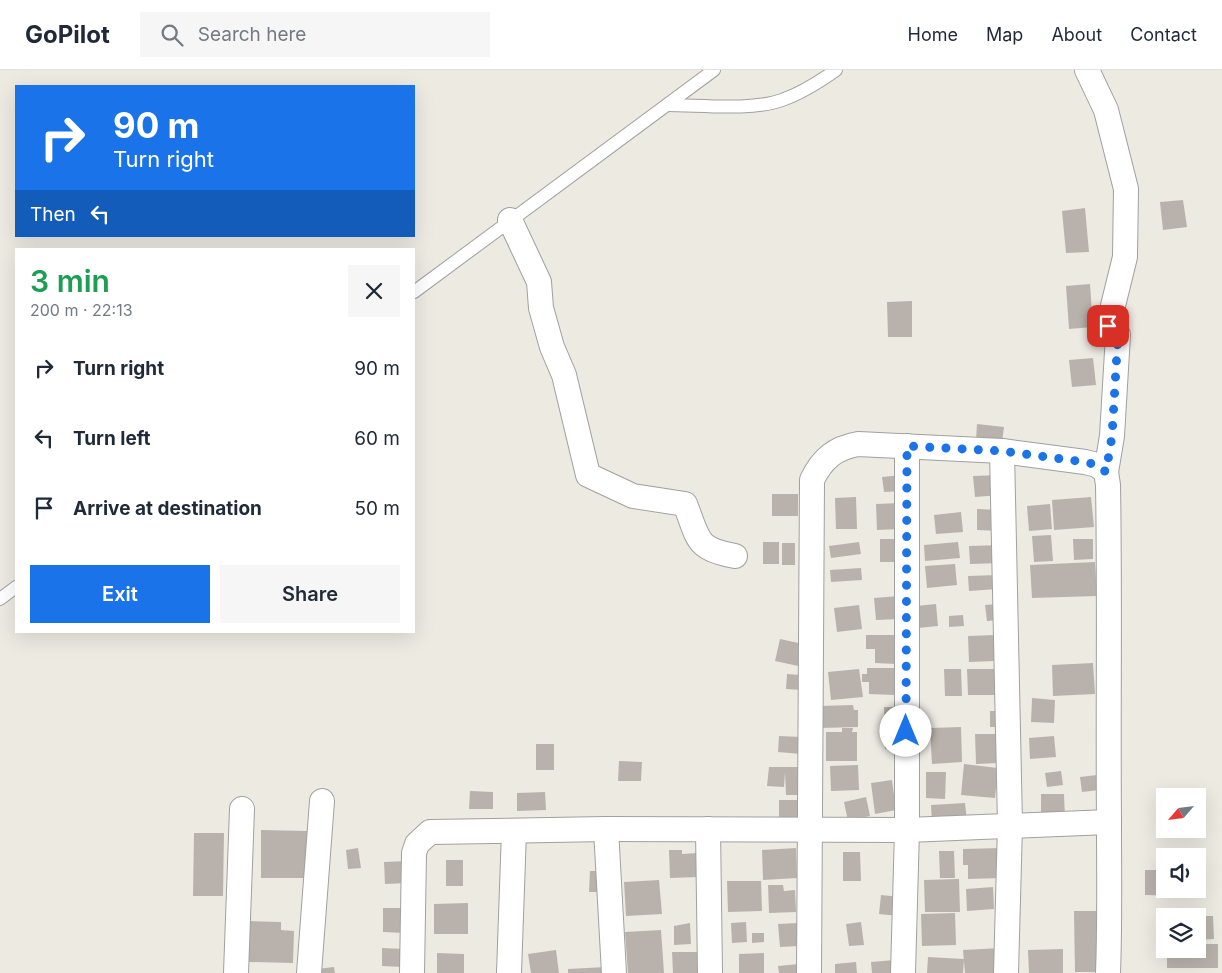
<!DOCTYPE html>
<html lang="en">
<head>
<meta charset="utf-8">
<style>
	body { margin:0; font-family:Inter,sans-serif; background:#f6f6f7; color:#1f2937; height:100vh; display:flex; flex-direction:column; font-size:19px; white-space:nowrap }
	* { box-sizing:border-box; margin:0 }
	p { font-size:16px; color:#747a83 }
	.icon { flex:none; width:28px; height:28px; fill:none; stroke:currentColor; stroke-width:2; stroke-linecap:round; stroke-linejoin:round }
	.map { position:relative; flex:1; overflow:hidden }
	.sheet { position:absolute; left:15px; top:178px; width:400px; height:385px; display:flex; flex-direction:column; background:#fff; border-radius:0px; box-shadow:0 5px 20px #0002 }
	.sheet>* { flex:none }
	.banner { position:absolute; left:15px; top:15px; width:400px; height:152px; border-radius:0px; box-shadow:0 5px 20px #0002; background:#1a73e8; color:#fff; overflow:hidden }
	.needle { width:32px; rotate:242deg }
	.buttons { position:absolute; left:1156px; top:718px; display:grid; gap:10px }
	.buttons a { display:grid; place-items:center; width:50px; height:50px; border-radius:0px; background:#fff; box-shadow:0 5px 20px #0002; font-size:25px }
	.pin { position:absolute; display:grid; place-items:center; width:42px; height:42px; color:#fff; margin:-21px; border-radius:10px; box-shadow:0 2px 8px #0006 }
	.me { position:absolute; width:55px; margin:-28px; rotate:0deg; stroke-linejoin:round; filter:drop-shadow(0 0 4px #0008) }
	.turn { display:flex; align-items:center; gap:18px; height:105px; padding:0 15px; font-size:22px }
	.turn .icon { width:65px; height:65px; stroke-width:2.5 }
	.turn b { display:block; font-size:35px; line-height:42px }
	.then { display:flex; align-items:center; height:48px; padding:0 15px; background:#0003; gap:10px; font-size:19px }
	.round { display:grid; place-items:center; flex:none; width:52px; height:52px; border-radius:0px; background:#f6f6f7 }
	.overview { display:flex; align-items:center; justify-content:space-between; height:85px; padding:0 15px }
	h1 { font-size:30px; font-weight:600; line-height:38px; color:#1e9e55 }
	.action { display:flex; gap:10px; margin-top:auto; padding:10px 15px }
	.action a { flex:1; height:58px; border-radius:0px; background:#1a73e8; color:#fff; font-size:20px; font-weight:600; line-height:58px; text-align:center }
	.action a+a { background:#f6f6f7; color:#1f2937 }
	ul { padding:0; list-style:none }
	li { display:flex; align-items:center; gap:15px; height:70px; padding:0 15px }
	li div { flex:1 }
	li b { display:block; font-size:19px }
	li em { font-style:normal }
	header { display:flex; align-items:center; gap:30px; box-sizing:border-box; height:70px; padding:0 25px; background:#fff; border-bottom:1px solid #e0e1e3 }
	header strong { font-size:24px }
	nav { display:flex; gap:28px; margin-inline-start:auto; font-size:18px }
	.search { width:350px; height:45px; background:#f6f6f7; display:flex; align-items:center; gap:12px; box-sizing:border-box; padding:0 18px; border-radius:0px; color:#747a83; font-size:19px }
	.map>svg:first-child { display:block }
</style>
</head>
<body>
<header>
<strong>GoPilot</strong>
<div class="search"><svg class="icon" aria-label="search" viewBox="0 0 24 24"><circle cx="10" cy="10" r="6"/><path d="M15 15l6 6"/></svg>Search here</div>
<nav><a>Home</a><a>Map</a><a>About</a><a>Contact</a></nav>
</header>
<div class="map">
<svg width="1222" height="903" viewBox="0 0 1222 903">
	<rect width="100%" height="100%" fill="#edeae2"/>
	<g fill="#b9b2ac">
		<path d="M1183,130L1187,157L1163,160L1160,132Z"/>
		<path d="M1085,138L1089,182L1066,183L1062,141Z"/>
		<path d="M1090,214L1093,257L1069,259L1066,216Z"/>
		<path d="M912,231V267H888L887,232Z"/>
		<path d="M1093,288L1096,315L1072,317L1069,290Z"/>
		<path d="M977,354L1004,357L1002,373L976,370Z"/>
		<path d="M902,405L904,421L884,422L882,407Z"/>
		<path d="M999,405L1000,425L975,427L973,406Z"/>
		<rect x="772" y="424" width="26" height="22"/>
		<path d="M856,427L857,459H836L835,428Z"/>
		<path d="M1091,427L1094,457L1054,460L1052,430Z"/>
		<path d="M900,433L901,459L877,460L876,434Z"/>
		<path d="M1050,434L1052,459L1029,461L1027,436Z"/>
		<path d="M977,439L999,440V461L977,460Z"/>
		<path d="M961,442L963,462L936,464L934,445Z"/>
		<path d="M1051,465L1053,491L1034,492L1032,466Z"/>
		<path d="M880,469H896L895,492H880Z"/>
		<path d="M1073,469H1093V489L1074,490Z"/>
		<rect x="763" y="472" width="16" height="22"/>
		<path d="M859,472L861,484L831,488L829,476Z"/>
		<path d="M958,472L960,488L925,491L924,475Z"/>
		<rect x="782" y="473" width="13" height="22"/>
		<path d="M1001,475V493L970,494L969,476Z"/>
		<path d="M1095,492L1097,526L1032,528L1030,495Z"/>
		<path d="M955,494L957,515L927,518L925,496Z"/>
		<path d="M861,498L862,510L831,512L830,500Z"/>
		<path d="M997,505L998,519L969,521L968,506Z"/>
		<path d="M899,526L900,549L876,550L874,528Z"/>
		<path d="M936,534L938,556L918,558L916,536Z"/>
		<path d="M997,534L999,550L987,551L985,535Z"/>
		<path d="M859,535L862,559L837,562L834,538Z"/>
		<path d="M963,545L964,556L949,557V546Z"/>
		<path d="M866,565H896V594L875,593V579H866Z"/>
		<path d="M995,565V591L969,592L968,566Z"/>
		<path d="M780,569L803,574L798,596L775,591Z"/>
		<path d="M1093,593L1095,624L1053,626L1052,595Z"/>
		<path d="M867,598H894V625L869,624V612H862V604H867Z"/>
		<path d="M859,599L863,627L831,630L828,602Z"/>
		<path d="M944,599H961L962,626H945Z"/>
		<path d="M967,599H996V625H968Z"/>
		<path d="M787,604L802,605V620L786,619Z"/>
		<path d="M1032,628L1055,630L1054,653L1031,652Z"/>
		<path d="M853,635L854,640H858V657L820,658V636Z"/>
		<path d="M884,637H901V679H885Z"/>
		<rect x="990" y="641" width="7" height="16"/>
		<path d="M961,657L962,692L932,694L930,658Z"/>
		<path d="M842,658H853L852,662H857V691H826V662H842Z"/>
		<path d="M975,664H999L1000,693L976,694Z"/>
		<path d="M779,666L802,667L801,684L778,682Z"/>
		<path d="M1054,666L1056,687L1030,689L1029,668Z"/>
		<rect x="536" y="674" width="18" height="26"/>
		<path d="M619,691L642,692L641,711H618Z"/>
		<path d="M964,694L998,698L995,728L961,725Z"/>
		<path d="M858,695L859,720L831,721L830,696Z"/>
		<path d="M769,697H803V725H786L785,702L784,717L767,716Z"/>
		<path d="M1061,701L1063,715L1047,717L1045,703Z"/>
		<path d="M926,702H946L945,729L926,728Z"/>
		<path d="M1097,705L1099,720L1082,722L1080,707Z"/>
		<path d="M892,710L896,740L875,744L871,713Z"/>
		<path d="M470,721L493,722V739H469Z"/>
		<path d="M545,722L546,740L517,741V723Z"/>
		<path d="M1041,724H1064L1065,749H1041Z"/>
		<path d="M866,727L870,746L848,751L844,732Z"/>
		<path d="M779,730H797L798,754H779Z"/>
		<path d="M965,733L967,751L932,754L931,735Z"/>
		<path d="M261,760L308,761V808H261Z"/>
		<path d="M194,763H224L223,826H193Z"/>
		<path d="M358,778L361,798L348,799L346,780Z"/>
		<path d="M796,778L797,808L763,810L762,780Z"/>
		<path d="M1001,778L1002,808L968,809V795H963V779Z"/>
		<path d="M669,780H682V784L697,783L699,807L670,808Z"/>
		<path d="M939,781H954L955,808H940Z"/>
		<path d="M843,782H860L861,811H843Z"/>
		<rect x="446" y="790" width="17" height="26"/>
		<path d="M407,791L408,813L385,814L384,792Z"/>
		<path d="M1145,800H1165V819H1188V826L1145,825Z"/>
		<path d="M590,801H602L601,822H589Z"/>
		<path d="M959,809L960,842H925L924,810Z"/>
		<path d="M659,810L662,844L626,846L624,812Z"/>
		<path d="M727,811H761L762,841L728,842Z"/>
		<path d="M768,815H783L784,821L795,820L796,842L769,843Z"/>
		<path d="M993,817L994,839L967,841L966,819Z"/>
		<path d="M881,825L900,827L899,846L879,844Z"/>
		<path d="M468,833V864H434V834Z"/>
		<path d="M383,838H406L405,863L383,862Z"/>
		<path d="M1074,841H1103V902H1075Z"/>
		<path d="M955,843L956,875L922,876L921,844Z"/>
		<path d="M1198,846H1213L1214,869L1198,870Z"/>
		<path d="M249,851L281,852V860L294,861L293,893L249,892Z"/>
		<path d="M746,852L747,872L732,873L731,853Z"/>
		<path d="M861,852L864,875L849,876L846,854Z"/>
		<path d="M690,853L691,874L674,875V856Z"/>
		<path d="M798,853L800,876L780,877L778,854Z"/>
		<path d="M661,860L664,903H628L625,862Z"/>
		<path d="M752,863H764V872L752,873Z"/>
		<path d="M1198,874H1218V898H1167V879H1198Z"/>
		<path d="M382,878L404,879L403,897L382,896Z"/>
		<path d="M1001,878L1003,903H965L963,880Z"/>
		<path d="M1063,879V903H1029L1028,880Z"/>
		<path d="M556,880L559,903H531L528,884Z"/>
		<path d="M672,882H703L704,903H673Z"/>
		<path d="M437,883L464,884V903H437Z"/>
		<path d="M764,883V903H739V884Z"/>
		<path d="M928,887L964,889L963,903H927Z"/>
		<path d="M895,890L896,903H872L871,892Z"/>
		<path d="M856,892L857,903H835V894Z"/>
		<path d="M799,894L800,903H779L778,896Z"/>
		<path d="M334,897L335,903H318L317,899Z"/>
		<path d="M606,897V903H568V899Z"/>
	</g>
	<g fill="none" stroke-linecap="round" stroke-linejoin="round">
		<defs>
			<g id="service">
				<path d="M667,35C700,35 752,41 782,30C802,23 819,12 836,0"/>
				<path d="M414,222L714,0"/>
				<path d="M0,529L16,517"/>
			</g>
			<g id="minor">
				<path d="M1087,0L1106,40L1126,119L1125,187L1108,256L1118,265L1112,366L1106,402"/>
				<path d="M510,150L539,212L541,238L552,277L564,305L588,405L633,426L685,434C699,469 695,479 735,486"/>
				<path d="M1002,381L1010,755L1006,903"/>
				<path d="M606,759L614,903"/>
				<path d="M708,759L710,903"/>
				<path d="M236,903L242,739"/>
				<path d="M309,903L322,731"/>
				<path d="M412,903L414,783L417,774L430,762L606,759L907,760L1109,752"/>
				<path d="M509,903L514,761"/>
				<path d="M809,903L812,410C822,389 835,378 858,374L1002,381L1085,392L1097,395L1106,402L1108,415C1110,527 1108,640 1109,752C1109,802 1110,852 1108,903"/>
				<path d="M903,903L907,760V376"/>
			</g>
		</defs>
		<use href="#service" stroke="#a0a0a0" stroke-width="14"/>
		<use href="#minor" stroke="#a0a0a0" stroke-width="26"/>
		<use href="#service" stroke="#fff" stroke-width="12"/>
		<use href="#minor" stroke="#fff" stroke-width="24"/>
	</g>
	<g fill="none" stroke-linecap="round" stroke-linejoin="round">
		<path stroke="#1a73e8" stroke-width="9" stroke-dasharray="0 16.2" d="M906,661L907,376L1002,381L1085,392L1097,395L1106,402L1112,366L1118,265L1108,256"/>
	</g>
</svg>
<div class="buttons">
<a><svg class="needle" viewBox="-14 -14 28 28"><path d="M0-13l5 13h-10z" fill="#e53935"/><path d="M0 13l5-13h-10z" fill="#747a83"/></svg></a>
<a><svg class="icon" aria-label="sound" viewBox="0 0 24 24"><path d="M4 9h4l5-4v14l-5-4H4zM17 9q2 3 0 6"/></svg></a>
<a><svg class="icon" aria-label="layers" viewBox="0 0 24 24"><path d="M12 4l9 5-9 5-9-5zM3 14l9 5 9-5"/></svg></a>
</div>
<div class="pin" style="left:1108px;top:256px;background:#d93025"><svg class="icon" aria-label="arrive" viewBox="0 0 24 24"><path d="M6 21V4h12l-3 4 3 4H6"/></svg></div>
<svg class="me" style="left:906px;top:661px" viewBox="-20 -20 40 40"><circle r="19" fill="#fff"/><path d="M0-13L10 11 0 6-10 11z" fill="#1a73e8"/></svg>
<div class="banner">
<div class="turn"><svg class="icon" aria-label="right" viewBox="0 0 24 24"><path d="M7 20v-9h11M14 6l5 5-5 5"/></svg><div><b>90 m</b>Turn right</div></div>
<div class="then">Then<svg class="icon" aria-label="left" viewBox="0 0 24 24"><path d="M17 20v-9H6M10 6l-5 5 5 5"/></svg></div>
</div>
<section class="sheet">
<div class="overview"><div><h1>3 min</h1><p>200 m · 22:13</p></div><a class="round"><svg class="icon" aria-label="close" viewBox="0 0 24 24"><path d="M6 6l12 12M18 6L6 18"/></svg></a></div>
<ul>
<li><svg class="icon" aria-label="right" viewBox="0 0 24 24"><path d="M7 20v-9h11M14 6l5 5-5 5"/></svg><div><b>Turn right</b></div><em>90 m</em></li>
<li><svg class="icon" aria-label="left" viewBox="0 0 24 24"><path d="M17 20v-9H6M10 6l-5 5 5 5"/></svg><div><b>Turn left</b></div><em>60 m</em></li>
<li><svg class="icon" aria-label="arrive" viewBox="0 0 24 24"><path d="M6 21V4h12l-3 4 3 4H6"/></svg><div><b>Arrive at destination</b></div><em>50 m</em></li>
</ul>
<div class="action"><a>Exit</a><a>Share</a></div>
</section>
</div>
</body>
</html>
